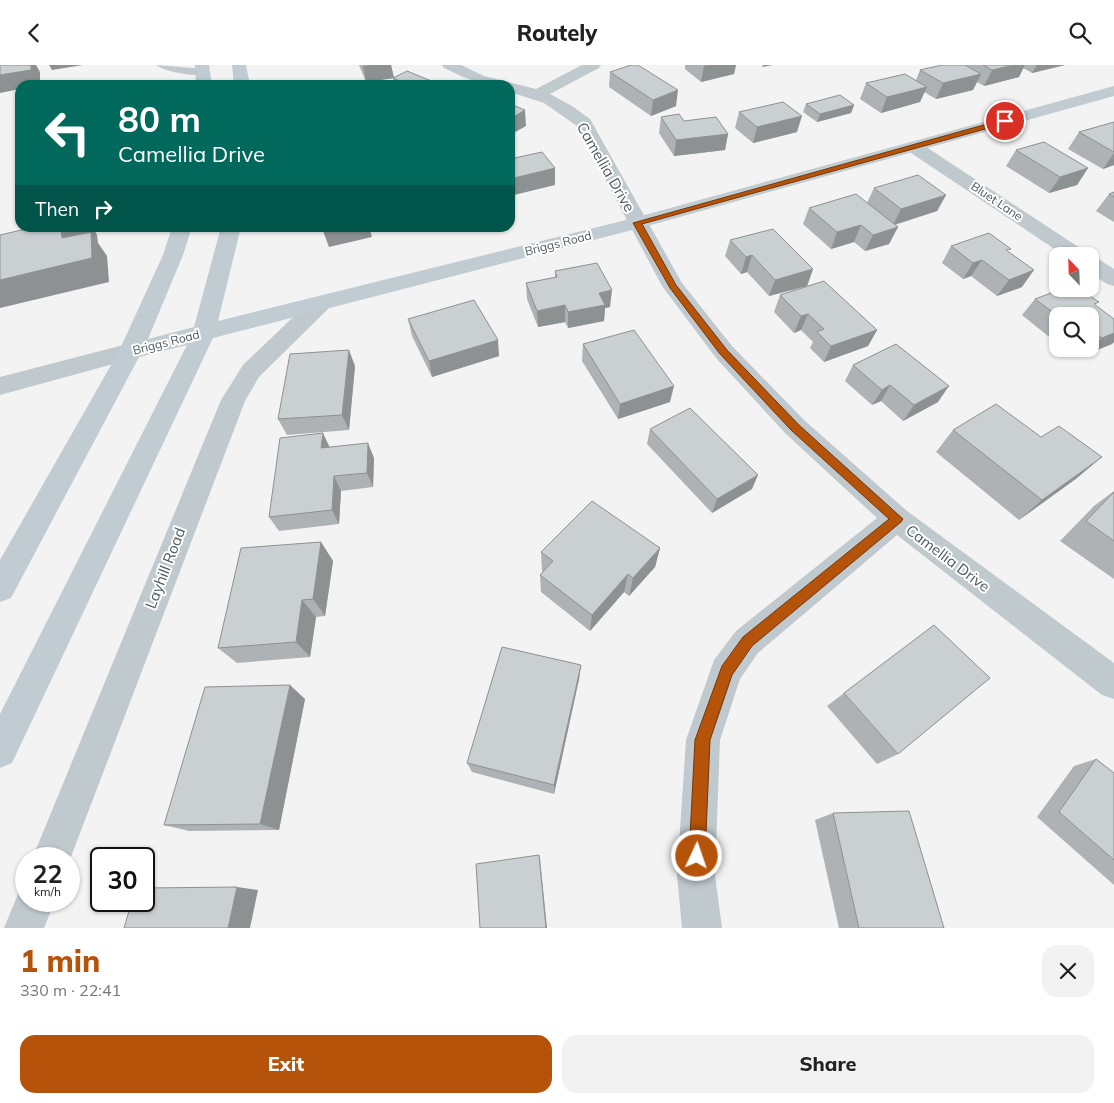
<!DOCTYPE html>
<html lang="en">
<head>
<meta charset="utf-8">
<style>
	body { margin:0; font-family:Mulish,sans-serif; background:#f2f2f2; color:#222; height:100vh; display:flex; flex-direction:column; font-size:19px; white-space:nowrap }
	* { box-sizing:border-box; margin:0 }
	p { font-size:16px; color:#767676 }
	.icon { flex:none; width:28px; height:28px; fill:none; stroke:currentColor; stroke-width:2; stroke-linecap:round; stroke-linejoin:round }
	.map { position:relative; height:863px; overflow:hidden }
	.drawer { display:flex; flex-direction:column; background:#fff; flex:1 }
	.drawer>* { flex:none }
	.top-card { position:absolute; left:15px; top:15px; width:500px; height:152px; border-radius:15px; box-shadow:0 1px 4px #0004; background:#00695c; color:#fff; overflow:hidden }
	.needle { width:32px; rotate:337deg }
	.tools { position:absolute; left:1049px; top:182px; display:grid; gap:10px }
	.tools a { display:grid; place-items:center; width:50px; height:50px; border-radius:10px; background:#fff; box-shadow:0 1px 4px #0004; font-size:25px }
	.speed { position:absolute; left:15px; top:782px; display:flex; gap:10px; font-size:25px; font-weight:700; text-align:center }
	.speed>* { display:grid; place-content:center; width:65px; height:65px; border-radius:50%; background:#fff; box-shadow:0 1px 4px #0004; line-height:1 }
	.speed small { font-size:12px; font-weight:400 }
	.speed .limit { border:2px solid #111; border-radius:8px; background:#fff; color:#111 }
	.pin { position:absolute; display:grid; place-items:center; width:42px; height:42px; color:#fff; margin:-21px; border:2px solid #fff; border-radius:50%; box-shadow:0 1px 5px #0007 }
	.me { position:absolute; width:55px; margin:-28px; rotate:3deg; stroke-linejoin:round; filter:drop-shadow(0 0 4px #0008) }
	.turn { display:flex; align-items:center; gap:18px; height:105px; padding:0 20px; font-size:22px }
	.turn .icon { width:65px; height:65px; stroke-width:2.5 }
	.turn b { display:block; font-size:35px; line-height:42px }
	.then { display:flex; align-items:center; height:48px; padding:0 20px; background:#0003; gap:10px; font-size:19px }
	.round { display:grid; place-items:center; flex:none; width:52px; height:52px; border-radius:15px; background:#f2f2f2 }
	.head { display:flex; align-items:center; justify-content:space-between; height:85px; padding:0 20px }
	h1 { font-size:30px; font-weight:800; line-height:38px; color:#b45309 }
	.primary-button { display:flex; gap:10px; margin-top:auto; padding:10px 20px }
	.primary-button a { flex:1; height:58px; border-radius:15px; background:#b45309; color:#fff; font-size:20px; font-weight:800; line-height:58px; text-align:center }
	.primary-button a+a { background:#f2f2f2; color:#222 }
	header { display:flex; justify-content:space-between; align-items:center; height:65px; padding:0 20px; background:#fff; font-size:22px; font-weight:800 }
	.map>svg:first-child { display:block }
</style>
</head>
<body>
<header><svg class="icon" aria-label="back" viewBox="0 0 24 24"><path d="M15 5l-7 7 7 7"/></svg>Routely<svg class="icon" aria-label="search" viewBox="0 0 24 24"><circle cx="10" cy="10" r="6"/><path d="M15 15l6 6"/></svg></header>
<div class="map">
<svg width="1114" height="863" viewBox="0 0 1114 863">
	<rect width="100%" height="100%" fill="#f4f3f3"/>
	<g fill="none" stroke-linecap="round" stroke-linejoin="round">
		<path fill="#bfc9ce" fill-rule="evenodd" d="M156,0L204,4L209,7C200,14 165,7 156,0Z"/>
		<g fill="#bfc9ce" fill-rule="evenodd">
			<path d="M442,0H461L484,11L536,24L582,0H601L599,3L550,29L572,41L590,54L682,218L732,281L804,355L907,446L1114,598V634L1102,630L897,470L758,588L740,614L720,675L715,810L722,863H682L677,810L686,675L714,595L736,566L877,453L786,369L716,293L662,221L577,61L544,38L510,27V20C478,20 472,16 444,3Z"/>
			<path d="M914,77L920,78L1086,187L1089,191H1065L908,86L905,82L908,78Z"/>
			<path d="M1090,192L1097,193L1114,204V221L1107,219L1090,208Z"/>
			<path d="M320,232L328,234L331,239L328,244L259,312L245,336L69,797V794H32L221,335L243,300L312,234Z"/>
			<path d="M131,278L139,280L143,286L139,292L0,330V312Z"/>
			<path d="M26,820V836H55L44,863H4L21,822Z"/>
		</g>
		<g fill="#c0ccd2" fill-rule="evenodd">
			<path d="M195,0H209L212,20H196Z"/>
			<path d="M232,0H246L250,20H234Z"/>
			<path d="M1114,21V31L644,162L213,273L12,698L0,703V649L187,280L139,292L11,533L0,537V495L119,286L163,190L172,162H192L183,190L148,274L194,262L221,162H241L218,256L630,154Z"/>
		</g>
	</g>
	<g fill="#aeb2b4">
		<path d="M359,0H391L394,13L366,17Z"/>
		<path d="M685,0H736L734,9L701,17L685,4Z"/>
		<path d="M942,0H1065L1032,8L1023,3L1019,12L984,21L977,17L973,25L936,34L924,27L920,37L881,48L860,34L866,18L916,15L920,5Z"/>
		<path d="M610,7L676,41L651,51L609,22Z"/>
		<path d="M393,13L441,20H394Z"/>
		<path d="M806,39L854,40L851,48L817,57L803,47Z"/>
		<path d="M739,47L797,67L753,78L735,63Z"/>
		<path d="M661,52L728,69L725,85L674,91L659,68Z"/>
		<path d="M1114,57V100L1103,104L1068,84L1079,67Z"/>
		<path d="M1016,85L1088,103L1077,120L1049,128L1006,101Z"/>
		<path d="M874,123L946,130L937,146L895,160L898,162L889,179L865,186L854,177L831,184L803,159L809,143L867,138Z"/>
		<path d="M1114,127V157L1096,146L1109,129Z"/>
		<path d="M730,175L813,204L807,221L769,231L747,207L741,209L725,191Z"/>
		<path d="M951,181L1009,188L1022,222L997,231L971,211L963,214L942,198Z"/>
		<path d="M555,206L610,242L605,243L604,256L568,263L565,257L538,262L527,234L526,218L555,212Z"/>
		<path d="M780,230L877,265L868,281L824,297L810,283L813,277L801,265L794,268L774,247Z"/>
		<path d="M1035,234L1096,241L1112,279L1087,289L1080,284H1090V251H1058V267L1048,271L1022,250Z"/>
		<path d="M408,254L499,291L432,312L412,271Z"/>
		<path d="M583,279L670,337L618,354L582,296Z"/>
		<path d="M853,300L938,337L903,356L881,336L872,340L845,316Z"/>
		<path d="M355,301L349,365L287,370L278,354Z"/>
		<path d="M650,364L752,424L712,448L647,379Z"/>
		<path d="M953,365L1041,372L1077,413L1019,455L936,387Z"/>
		<path d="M330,382L374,393L373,422L341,426L339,459L279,466L269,452Z"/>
		<path d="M1114,426V514L1060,476L1094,441Z"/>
		<path d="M321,477L333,496L325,551L316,552L310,592L237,598L218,583Z"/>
		<path d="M660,483L655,502L629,531L624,527L590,566L541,527L540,510L543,507L542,506L541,487Z"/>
		<path d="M581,600L579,614L554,729L472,707L467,698Z"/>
		<path d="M844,628L898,689L877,699L827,641Z"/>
		<path d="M305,634L279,765L189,766L164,760Z"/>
		<path d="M1096,694L1114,708V820L1037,752L1074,701Z"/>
		<path d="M833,748L944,863H839L815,755Z"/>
	</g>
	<g fill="#8d9192">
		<path d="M31,0H36L40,7V20H20V24L0,28V10Z"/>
		<path d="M49,0H83L52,5Z"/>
		<path d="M371,0H391L394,13L366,17L363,1Z"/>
		<path d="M708,0H736L734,9L701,17L704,1Z"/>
		<path d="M763,0H773L762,2Z"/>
		<path d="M1014,0H1025L1019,12L984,21L992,5Z"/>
		<path d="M1037,0H1065L1032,8Z"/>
		<path d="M981,9L973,25L936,34L943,18Z"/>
		<path d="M927,22L920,37L881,48L887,32Z"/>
		<path d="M678,25L676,41L651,51L653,35Z"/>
		<path d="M854,40L851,48L817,57L820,49Z"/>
		<path d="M525,45L526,61L510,70V54Z"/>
		<path d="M802,51L797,67L753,78L757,62Z"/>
		<path d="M728,69L725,85L674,91L676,75Z"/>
		<path d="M1114,88V100L1103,104Z"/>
		<path d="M555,103V120L510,131V114Z"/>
		<path d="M1088,103L1077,120L1049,128L1060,112Z"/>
		<path d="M946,130L937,146L893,160L901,144Z"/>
		<path d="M861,160L854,177L831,184L837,167Z"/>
		<path d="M93,162L97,170L98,178L107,191L109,217L0,243V215L62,173L61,163Z"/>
		<path d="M337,162H369L372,172L329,182L323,166Z"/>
		<path d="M898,162L889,179L865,186L873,170Z"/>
		<path d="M752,190L747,207L741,209L746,192Z"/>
		<path d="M982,195L971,211L963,214L973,198Z"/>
		<path d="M813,204L807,221L769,231L775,215Z"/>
		<path d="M1034,205L1022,222L997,231L1009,215Z"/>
		<path d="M612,225L610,242L605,243L604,256L568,263V247L599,228Z"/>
		<path d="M565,240V257L538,262L537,246Z"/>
		<path d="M808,249L801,265L794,268L801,251Z"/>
		<path d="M1058,260V267L1048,271Z"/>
		<path d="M877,265L868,281L824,297L831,281Z"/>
		<path d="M1114,268V277L1112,279L1087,289L1102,273Z"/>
		<path d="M498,275L499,291L432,312L429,296Z"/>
		<path d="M349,285L355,301L349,365L342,350Z"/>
		<path d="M890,320L881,336L872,340L882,325Z"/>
		<path d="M674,321L670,337L618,354L620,339Z"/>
		<path d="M949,321L938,337L903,356L914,340Z"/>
		<path d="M323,368L330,383H321Z"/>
		<path d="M368,378L374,393L373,422L367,408Z"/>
		<path d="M1102,392L1077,413L1019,455L1042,435Z"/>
		<path d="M758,410L752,424L712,448L717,434Z"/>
		<path d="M334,411L341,426L339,459L332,445Z"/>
		<path d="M321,477L333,496L325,551L313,534Z"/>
		<path d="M660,483L655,502L629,531L633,513Z"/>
		<path d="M628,509L624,527L590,566L592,550Z"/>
		<path d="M302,535L316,552L310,592L296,577Z"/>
		<path d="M581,600L579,614L554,729V720Z"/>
		<path d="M290,620L305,634L279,765L260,759Z"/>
		<path d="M539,790L540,794L547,863H546Z"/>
		<path d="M237,822L258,825L250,863H228Z"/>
	</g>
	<g fill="#cacfd1" stroke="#8d9192">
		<path d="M0,0H31V5L0,10Z"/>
		<path d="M631,0H638L678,25L653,35L610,7Z"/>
		<path d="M942,0H965L981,9L943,18L920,5Z"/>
		<path d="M983,0H1014L992,5Z"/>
		<path d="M407,6L441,20H397L402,17L393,13Z"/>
		<path d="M905,9L927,22L887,32L866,18Z"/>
		<path d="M840,30L854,40L820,49L806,39Z"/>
		<path d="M783,37L802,51L757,62L739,47Z"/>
		<path d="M510,39L525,45L510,54Z"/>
		<path d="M679,49L684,56L716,52L728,69L676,75L661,52Z"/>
		<path d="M1114,57V87L1079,67Z"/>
		<path d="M1044,77L1088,103L1060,112L1016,85Z"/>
		<path d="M542,87L555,103L510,114V94Z"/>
		<path d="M918,110L946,130L901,144L874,123Z"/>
		<path d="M1114,127V132L1109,129Z"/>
		<path d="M856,129L898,162L873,170L861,160L837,167L809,143Z"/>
		<path d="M34,162H63L61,163L62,173L91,167L92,193L0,215V170Z"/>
		<path d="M322,162H337L323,166Z"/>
		<path d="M773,164L813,204L775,215L752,190L746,192L730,175Z"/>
		<path d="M989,168L1011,184L1006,185L1034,205L1009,215L982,195L973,198L951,181Z"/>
		<path d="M597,198L612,225L599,228L605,240L568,247L565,240L537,246L526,218L557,212L555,206Z"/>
		<path d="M824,216L877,265L831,281L817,267L824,264L808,249L801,251L780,230Z"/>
		<path d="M1062,224H1079L1099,237L1094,239L1114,254V268L1102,273L1090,264V251H1058L1035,234Z"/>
		<path d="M474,235L498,275L429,296L408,254Z"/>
		<path d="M634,265L674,321L620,339L583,279Z"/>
		<path d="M896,279L949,321L914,340L890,320L882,325L853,300Z"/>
		<path d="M349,285L342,350L278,354L290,289Z"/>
		<path d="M996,339L1041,372L1059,361L1102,392L1042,435L953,365Z"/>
		<path d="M690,343L758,410L717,434L650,364Z"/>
		<path d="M323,368L321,383L368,378L367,408L334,411L332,445L269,452L280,373Z"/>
		<path d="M1114,427V476L1086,456Z"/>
		<path d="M592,436L660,483L633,513L628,509L592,550L540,510L553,496L541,487Z"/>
		<path d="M321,477L313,534L302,535L296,577L218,583L241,483Z"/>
		<path d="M934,560L990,613L898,689L844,628Z"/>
		<path d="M502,582L581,600L554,720L467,698Z"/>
		<path d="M290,620L260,759L164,760L205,622Z"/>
		<path d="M1096,694L1114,708V795L1059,747Z"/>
		<path d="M909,746L944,863H859L833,748Z"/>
		<path d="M539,790L546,863H480L476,799Z"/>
		<path d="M237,822L228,863H124L132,836H144V823Z"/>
	</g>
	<path fill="#b45309" stroke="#753606" d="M1005,54L1008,56L1007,58L642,159L676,220L727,285L799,360L903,454L901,457L752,581L732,610L710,675L705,791L703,797L697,799L692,797L689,791L695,675L722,601L743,572L889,454L791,365L720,289L670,223L633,158Z"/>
	<g text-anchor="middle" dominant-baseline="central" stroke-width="4" stroke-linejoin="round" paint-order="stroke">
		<g font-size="12" fill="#4b595f" stroke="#fff">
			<text transform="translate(997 136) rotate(34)">Bluet Lane</text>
			<text transform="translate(558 178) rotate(-14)">Briggs Road</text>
			<text transform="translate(166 277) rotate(-14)">Briggs Road</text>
		</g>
		<g font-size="15" fill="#4b595f" stroke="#fff">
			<text transform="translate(606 102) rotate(60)">Camellia Drive</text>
			<text transform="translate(948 493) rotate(37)">Camellia Drive</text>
			<text transform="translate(165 503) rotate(-69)">Layhill Road</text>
		</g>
	</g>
</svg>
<div class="tools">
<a><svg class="needle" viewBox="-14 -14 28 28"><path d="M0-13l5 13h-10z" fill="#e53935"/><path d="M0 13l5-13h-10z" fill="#767676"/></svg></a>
<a><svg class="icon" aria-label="search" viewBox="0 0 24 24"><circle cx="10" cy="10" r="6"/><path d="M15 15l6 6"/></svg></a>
</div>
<div class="speed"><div>22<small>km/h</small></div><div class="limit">30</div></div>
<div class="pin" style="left:1005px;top:56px;background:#d93025"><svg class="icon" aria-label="arrive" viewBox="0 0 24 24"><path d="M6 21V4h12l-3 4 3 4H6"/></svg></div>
<svg class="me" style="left:697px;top:791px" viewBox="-20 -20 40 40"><circle r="17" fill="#b45309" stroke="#fff" stroke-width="3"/><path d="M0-11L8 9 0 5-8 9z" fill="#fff"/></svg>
<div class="top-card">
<div class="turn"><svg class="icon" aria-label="left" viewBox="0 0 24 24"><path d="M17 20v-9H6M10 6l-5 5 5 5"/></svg><div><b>80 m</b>Camellia Drive</div></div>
<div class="then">Then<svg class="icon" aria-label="right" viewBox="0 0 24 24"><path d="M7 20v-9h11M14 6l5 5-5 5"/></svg></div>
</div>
</div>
<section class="drawer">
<div class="head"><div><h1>1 min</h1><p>330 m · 22:41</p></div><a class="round"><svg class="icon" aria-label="close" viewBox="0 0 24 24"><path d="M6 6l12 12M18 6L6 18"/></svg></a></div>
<div class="primary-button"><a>Exit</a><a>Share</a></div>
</section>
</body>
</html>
